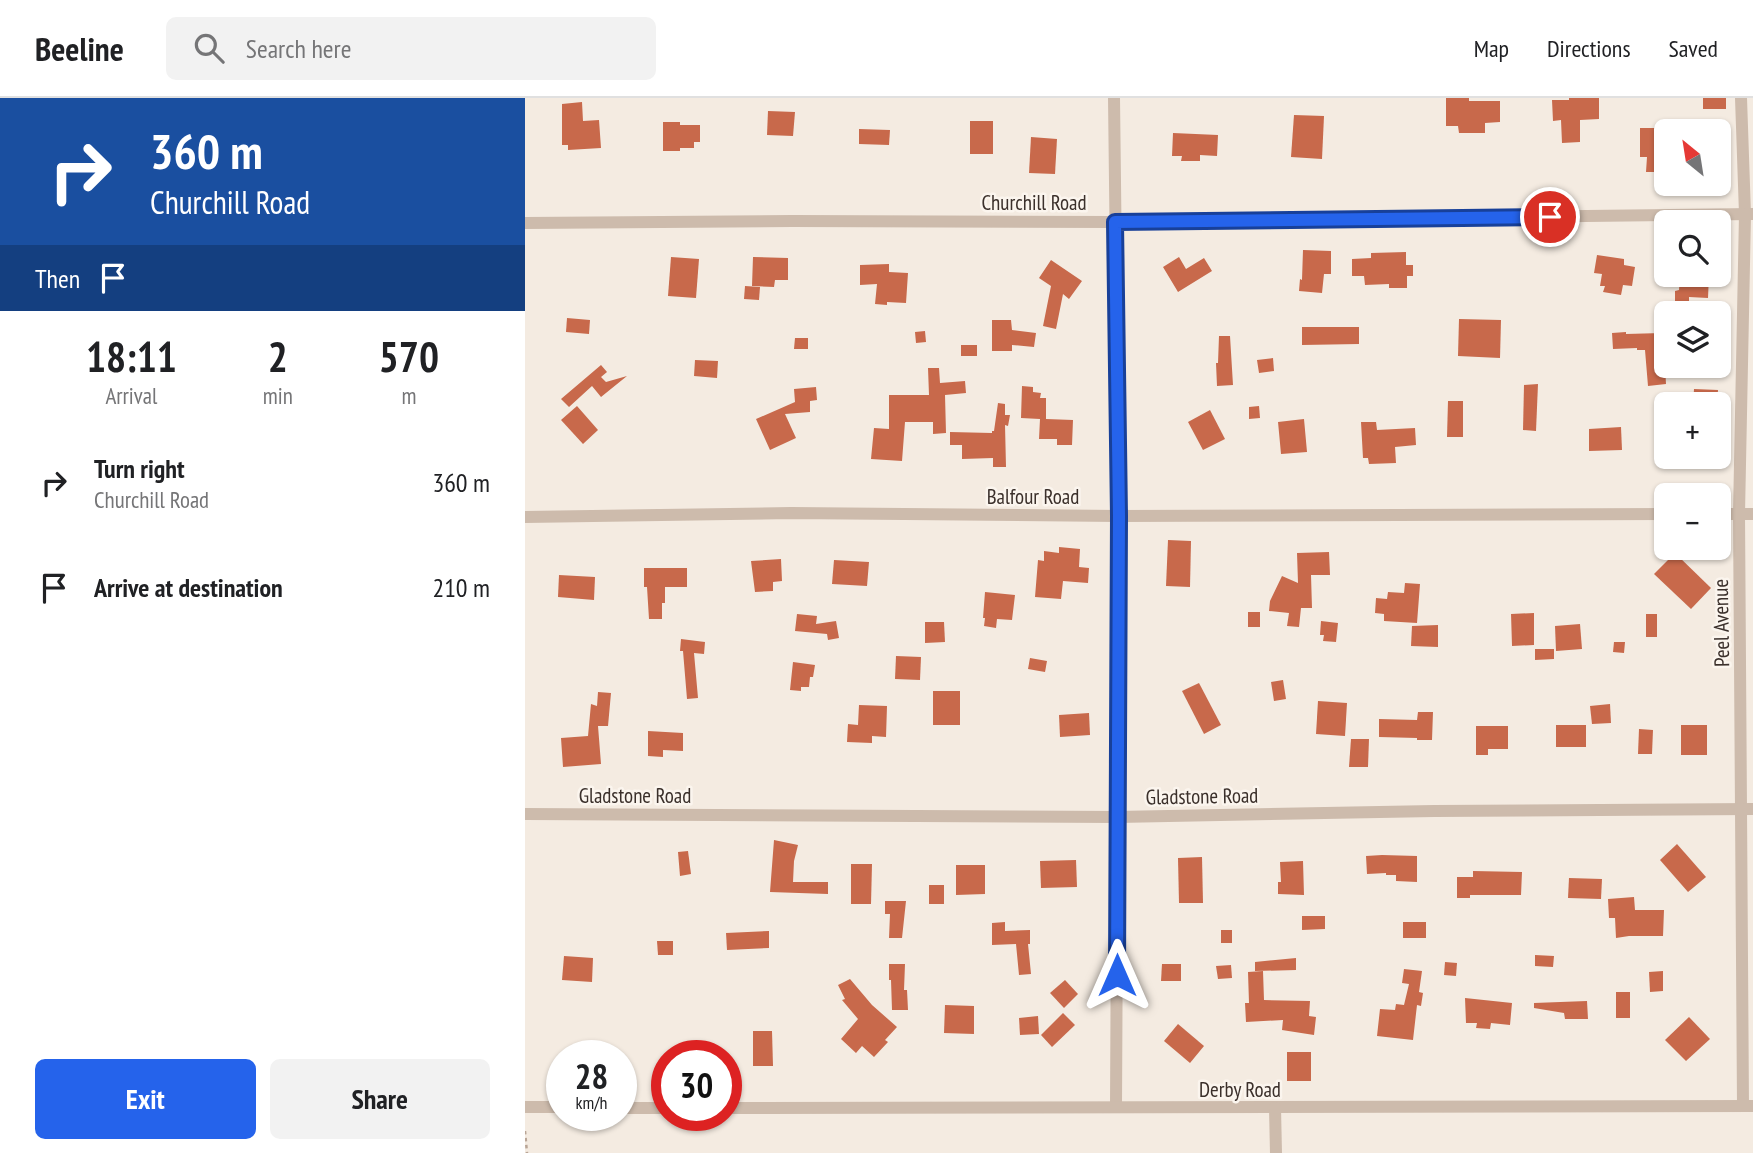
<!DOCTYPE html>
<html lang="en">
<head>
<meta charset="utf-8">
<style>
	body { margin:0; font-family:"PT Sans Narrow",sans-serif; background:#f2f2f2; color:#202124; height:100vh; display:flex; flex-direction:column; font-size:26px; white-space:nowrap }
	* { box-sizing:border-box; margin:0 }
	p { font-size:23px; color:#757577 }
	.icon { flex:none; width:38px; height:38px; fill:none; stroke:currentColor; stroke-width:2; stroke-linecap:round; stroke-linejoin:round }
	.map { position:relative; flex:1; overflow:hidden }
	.sheet { display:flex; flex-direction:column; background:#fff; width:525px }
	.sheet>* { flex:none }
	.banner { background:#1a4fa0; color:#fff; overflow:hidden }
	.needle { width:46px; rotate:330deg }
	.controls { position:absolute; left:1129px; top:21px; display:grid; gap:14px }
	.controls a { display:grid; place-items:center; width:77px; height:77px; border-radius:10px; background:#fff; box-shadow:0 2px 5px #0004; font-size:35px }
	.speed { position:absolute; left:21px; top:942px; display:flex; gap:14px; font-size:35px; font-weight:700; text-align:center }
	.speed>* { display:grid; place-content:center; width:91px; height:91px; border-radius:50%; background:#fff; box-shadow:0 2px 5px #0004; line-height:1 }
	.speed small { font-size:18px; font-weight:400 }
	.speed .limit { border:10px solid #d22; background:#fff; color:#111 }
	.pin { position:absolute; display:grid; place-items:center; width:60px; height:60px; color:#fff; margin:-30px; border:4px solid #fff; border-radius:50%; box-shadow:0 2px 7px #0007 }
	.me { position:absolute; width:77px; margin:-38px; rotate:0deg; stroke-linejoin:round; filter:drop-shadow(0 0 5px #0008) }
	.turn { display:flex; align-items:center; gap:24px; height:147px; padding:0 35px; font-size:32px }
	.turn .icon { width:91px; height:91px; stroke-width:2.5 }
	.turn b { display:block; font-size:49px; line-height:60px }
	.then { display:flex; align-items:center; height:66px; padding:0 35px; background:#0003; gap:14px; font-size:26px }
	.eta { display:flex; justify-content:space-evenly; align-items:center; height:119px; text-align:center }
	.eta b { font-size:42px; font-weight:700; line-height:49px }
	.primary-button { display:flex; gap:14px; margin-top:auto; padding:14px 35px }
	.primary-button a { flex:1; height:80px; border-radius:10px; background:#2563eb; color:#fff; font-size:28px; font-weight:700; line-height:80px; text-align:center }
	.primary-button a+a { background:#f2f2f2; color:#202124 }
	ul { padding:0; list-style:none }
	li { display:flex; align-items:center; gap:21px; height:105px; padding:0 35px }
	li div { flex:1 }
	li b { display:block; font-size:26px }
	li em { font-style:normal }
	header { display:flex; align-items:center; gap:42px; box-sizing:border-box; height:98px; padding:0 35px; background:#fff; border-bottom:2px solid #e0e0e0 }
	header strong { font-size:33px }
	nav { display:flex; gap:38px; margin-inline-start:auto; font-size:24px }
	.search { width:490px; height:63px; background:#f2f2f2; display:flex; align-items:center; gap:18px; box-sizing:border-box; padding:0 24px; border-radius:10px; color:#757577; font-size:26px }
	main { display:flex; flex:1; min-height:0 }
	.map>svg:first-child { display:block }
</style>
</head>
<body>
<header>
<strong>Beeline</strong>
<div class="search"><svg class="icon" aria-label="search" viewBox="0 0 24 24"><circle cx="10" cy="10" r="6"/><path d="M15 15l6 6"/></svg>Search here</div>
<nav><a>Map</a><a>Directions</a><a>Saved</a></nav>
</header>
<main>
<section class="sheet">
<div class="banner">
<div class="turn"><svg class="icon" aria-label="right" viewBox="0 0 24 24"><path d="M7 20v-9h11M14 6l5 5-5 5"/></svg><div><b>360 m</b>Churchill Road</div></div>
<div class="then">Then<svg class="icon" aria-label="arrive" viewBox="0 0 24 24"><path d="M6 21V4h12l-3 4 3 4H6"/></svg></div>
</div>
<div class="eta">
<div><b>18:11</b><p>Arrival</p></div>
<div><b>2</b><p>min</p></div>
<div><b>570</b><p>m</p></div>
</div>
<ul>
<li><svg class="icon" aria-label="right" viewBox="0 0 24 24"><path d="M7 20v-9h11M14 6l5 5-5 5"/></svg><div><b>Turn right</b><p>Churchill Road</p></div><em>360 m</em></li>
<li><svg class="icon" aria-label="arrive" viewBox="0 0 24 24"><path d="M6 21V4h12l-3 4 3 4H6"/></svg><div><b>Arrive at destination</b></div><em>210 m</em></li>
</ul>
<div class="primary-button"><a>Exit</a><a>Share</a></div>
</section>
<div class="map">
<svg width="1228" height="1055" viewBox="0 0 1228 1055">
	<rect width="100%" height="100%" fill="#f4ebe1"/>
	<g fill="#c8694b">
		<path d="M921,0H944V3H975V24L960,25V35H934L933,28H921Z"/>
		<path d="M1044,0H1074V21L1055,22V44L1037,45L1036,22L1028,23L1027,2H1044Z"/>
		<rect x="1178" y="0" width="23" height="11"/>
		<path d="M57,4L58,23L74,22L76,50L43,52V47H37V6Z"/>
		<path d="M243,13L270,14L268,38L242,37Z"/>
		<path d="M769,17L799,18L797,61L766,59Z"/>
		<rect x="445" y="23" width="23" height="33"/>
		<path d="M138,24H155V27H175V44H169V50H155V53H138Z"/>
		<path d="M1115,30H1141V57H1136V74H1121L1122,59H1115Z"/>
		<path d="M334,31L365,32L364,47L334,46Z"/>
		<path d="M648,35L693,37L692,58L675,57V63H656L657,58H647Z"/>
		<path d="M506,39L532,41L530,76L504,75Z"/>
		<path d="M778,152L806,153V176H799L797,195L774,193L775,181L777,182Z"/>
		<path d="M881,154V167H888V178H882V190H864V186L840,187L839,178H827V161L846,160V155Z"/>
		<path d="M1072,157L1099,161V167L1110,169L1107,188L1098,187L1096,197L1078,194L1080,188H1075L1077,176L1069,175Z"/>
		<path d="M146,159L174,161L171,200L143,198Z"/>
		<path d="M228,159L263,160V182H250L249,189L227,188Z"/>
		<path d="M654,159L661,171L679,160L687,173L653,194L638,169Z"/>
		<path d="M526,162L557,183L544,201L538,196L531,231L518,228L526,188L514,180Z"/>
		<path d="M364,166V174L383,175L381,205L362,204V207L350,206L352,186L335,187V167Z"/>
		<path d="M1155,177H1184L1183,200L1164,199V204H1150V193L1154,192Z"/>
		<path d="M220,188L235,189L234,202L219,201Z"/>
		<path d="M42,220L65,222L64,236L41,234Z"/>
		<path d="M934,221L976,222L975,260L933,258Z"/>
		<path d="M467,222H486L487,232L511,235L509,249L487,247V253H467Z"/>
		<path d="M777,229H834V246L777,247Z"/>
		<path d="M400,233L401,244L391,245L390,234Z"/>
		<path d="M1101,234V236L1137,235L1138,269H1140L1141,286L1123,288L1120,252H1112V250L1088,251L1087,235Z"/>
		<path d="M694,238H705L708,287L692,288L691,265H693Z"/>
		<path d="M270,240H283V251H269Z"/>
		<rect x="436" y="247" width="16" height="11"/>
		<path d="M748,260L749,273L734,275L732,262Z"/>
		<path d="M170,262L193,263L192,280L169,278Z"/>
		<path d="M76,267L82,274L76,279L81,284L102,278L76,299L67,288L44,309L36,301Z"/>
		<path d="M403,270H414L415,285L440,283L441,295L420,297L421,335L408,336V324H380L377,363L346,361L349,330L364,331V297H404Z"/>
		<path d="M1013,286L1011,333L998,332L999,287Z"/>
		<path d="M497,288L508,289V294L516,295L515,300H521V321L548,322L547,347H532V341H514L515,321L496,320Z"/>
		<path d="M291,289L292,302L285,303V314L260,316L271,340L245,352L231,321L270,304L269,291Z"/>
		<path d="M1169,291L1193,292L1192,306L1168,305Z"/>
		<path d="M923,303H938V339H922Z"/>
		<path d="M473,305L480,306V317H485L483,328L480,327L481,369H468V360L437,361V347H425V334L467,335V333H469Z"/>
		<path d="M52,308L73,332L58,346L36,322Z"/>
		<path d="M734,308L735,320L724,321V309Z"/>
		<path d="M685,312L700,341L678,352L663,324Z"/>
		<path d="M779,321L782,354L756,356L753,324Z"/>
		<path d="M836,324H851L852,332L890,330L891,347L870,349L871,365L844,366L843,360H838Z"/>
		<path d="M1096,329L1097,352L1064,353V331Z"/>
		<path d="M643,442L666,443L665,489L641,488Z"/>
		<path d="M534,449L555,451L554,469L564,470L563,485L538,483L536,501L510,499L513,462L519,463V453L534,455Z"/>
		<path d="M804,454L805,477H786L787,510H776L774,529L762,528L764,515L744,513L745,503L757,478L773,485L772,455Z"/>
		<path d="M1150,455L1186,490L1166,511L1129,476Z"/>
		<path d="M256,461L257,483L248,484V493L230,494L226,463Z"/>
		<path d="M309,462L344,464L342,488L307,486Z"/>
		<path d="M119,470H162V489H140V505H137V521H124L122,489H119Z"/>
		<path d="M34,477L70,479L69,502L33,499Z"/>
		<path d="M880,485L895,486L892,525L859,523V516L850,515L851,500L862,501L863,494L879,495Z"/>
		<path d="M460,494L490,497L487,522L472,521L471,530L459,528L460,520H458Z"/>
		<rect x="723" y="514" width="12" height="15"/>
		<path d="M1009,515V547L987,548L986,516Z"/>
		<path d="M272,516L292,518L291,526L311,523L314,540L303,542L302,536L270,533Z"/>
		<rect x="1121" y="516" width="11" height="23"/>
		<path d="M796,523L813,525L811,544L798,543L799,537H795Z"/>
		<path d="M400,524H419L420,544L400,545Z"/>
		<path d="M1055,526L1057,551L1031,553L1030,528Z"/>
		<path d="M913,527V549L886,548L887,528Z"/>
		<path d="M156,541L180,544L179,556L169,555L173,600L162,601L158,553H155Z"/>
		<path d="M1089,544H1100L1099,555L1088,554Z"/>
		<path d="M1010,551H1029V561L1010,562Z"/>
		<path d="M371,558L396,559L395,582L370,581Z"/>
		<path d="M505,560L522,563L520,574L503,571Z"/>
		<path d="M268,564L290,567L288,579H285L284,589H276V593L265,592Z"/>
		<path d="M758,582L761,601L749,603L746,584Z"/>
		<path d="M674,585L696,627L679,636L657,593Z"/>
		<rect x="408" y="593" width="27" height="34"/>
		<path d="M73,594L86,595L83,628H73L76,666L38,669L36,640L63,638L66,606L72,608Z"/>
		<path d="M793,603L822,605L820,638L791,636Z"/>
		<path d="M1085,606L1086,625L1067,626L1065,608Z"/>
		<path d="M334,607L362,608L361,639L347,638V645L322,644L323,626L333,627Z"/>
		<path d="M893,614H908L907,642H892V640L854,639V621L892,622Z"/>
		<path d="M564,615L565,637L535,639L534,617Z"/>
		<rect x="1031" y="627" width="30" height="22"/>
		<rect x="1156" y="627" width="26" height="30"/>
		<path d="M951,628H983V651H963V657H951Z"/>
		<path d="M1114,631L1128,632L1127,656H1113Z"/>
		<path d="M123,633L158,635V653L138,652V659L123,658Z"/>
		<path d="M826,641H844L843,669H824Z"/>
		<path d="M249,742L273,747L269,763L268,784H303V796L245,794Z"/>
		<path d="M1152,746L1181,779L1163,794L1135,762Z"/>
		<path d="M163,753L166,776L155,778L153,754Z"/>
		<path d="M857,757L892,758V784L871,783V777H861V775L842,776L841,758Z"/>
		<path d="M677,759L678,805H654L653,760Z"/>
		<path d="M551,762L552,789L516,790L515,763Z"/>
		<path d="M778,763L779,797L753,796V784H756L755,764Z"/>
		<path d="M326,766H347L346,806H326Z"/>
		<path d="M431,767H460V796L431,797Z"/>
		<path d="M948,773L997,774L996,797H945V800H932V779H948Z"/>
		<path d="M1044,780L1077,781L1076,801L1043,800Z"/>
		<rect x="404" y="787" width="15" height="19"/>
		<path d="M1109,799L1110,812H1139L1138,838H1104L1091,840L1090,820H1084L1083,801Z"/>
		<path d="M360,803H381L377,840H364L365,816H360Z"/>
		<path d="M777,818H800V831L777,832Z"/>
		<path d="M480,824V833L505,832V846H503L506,876L494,877L491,846L467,847V825Z"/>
		<rect x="878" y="824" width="23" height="16"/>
		<rect x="696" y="832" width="11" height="13"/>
		<path d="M244,833V850L202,852L201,835Z"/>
		<path d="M132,843H148V857H133Z"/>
		<path d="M1010,857L1029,858L1028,869L1010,868Z"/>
		<path d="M39,858L68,860L67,884L37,882Z"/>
		<path d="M771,860V872L730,873V864Z"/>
		<path d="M920,864L932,865L931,878L919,877Z"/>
		<path d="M364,866H380L379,892H382L383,912H367L366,882H364Z"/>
		<path d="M637,866H656V883H636Z"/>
		<path d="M706,867L707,880L693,881L691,868Z"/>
		<path d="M879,871L897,873L894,894L898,895L896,908L892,907L888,942L852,938L855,911L870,912L871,906L879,907L884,886L877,885Z"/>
		<path d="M738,873L739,902L785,903L784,918L791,919L789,937L757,932L758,922L721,924L720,905H724L723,874Z"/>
		<path d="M1138,873V893L1125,894L1124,874Z"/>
		<path d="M325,881L347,907L372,929L360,942L363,944L349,959L337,948L331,955L316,941L333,921L317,902L320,901L313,887Z"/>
		<path d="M540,882L553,896L539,910L525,895Z"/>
		<rect x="1091" y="894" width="14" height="26"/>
		<path d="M940,900L987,905L985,927L966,925L965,931L951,930L952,925H941Z"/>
		<path d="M1062,903L1063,921H1040L1039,915L1009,910V905Z"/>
		<path d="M420,907L449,908V936L419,935Z"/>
		<path d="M538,915L550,927L527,949L516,937Z"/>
		<path d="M513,918L514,936L495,937L494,920Z"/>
		<path d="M1164,919L1185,941L1161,963L1140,942Z"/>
		<path d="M653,926L679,948L665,965L639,943Z"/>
		<path d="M228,933H247L248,968H228Z"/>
		<rect x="762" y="954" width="24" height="29"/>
	</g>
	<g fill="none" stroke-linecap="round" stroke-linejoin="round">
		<path stroke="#b9a596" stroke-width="2.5" stroke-dasharray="3.5 3.5" stroke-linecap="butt" d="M0,1033L2,1055"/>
		<g stroke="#cdbbac" stroke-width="12">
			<path d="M589,0L594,418L591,1009"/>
			<path d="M1216,0L1220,116L1214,416L1218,1008"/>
			<path d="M0,125L267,123L590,124L1228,116"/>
			<path d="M1194,416H1228"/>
			<path d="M0,419L266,415L594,418L1141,416"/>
			<path d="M0,716L592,719L909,713L1228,711"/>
			<path d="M0,1009H37"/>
			<path d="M96,1010H142"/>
			<path d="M201,1010L1228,1008"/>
			<path d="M750,1010L751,1055"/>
		</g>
	</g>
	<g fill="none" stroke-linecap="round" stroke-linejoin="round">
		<defs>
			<path id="route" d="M592,877L594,418L590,124L1025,119"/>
		</defs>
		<use href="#route" stroke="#184099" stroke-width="18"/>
		<use href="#route" stroke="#2563eb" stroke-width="12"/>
	</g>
	<g text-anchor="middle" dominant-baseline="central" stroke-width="5" stroke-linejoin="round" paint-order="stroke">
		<g font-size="21" fill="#3b302b" stroke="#fbf5ee">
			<text x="509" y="104">Churchill Road</text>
			<text x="508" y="398">Balfour Road</text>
			<text transform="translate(1196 525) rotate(-91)">Peel Avenue</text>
			<text x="110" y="697">Gladstone Road</text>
			<text transform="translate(677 698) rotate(-1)">Gladstone Road</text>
			<text x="715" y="991">Derby Road</text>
		</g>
	</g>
</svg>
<div class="controls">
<a><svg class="needle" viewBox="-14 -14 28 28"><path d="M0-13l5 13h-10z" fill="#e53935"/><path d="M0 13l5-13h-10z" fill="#757577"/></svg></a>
<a><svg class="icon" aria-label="search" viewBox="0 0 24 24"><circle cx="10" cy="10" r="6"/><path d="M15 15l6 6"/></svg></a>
<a><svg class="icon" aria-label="layers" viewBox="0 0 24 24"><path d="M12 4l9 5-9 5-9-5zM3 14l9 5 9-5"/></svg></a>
<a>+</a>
<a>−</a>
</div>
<div class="speed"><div>28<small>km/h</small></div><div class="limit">30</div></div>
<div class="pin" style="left:1025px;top:119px;background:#d93025"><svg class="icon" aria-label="arrive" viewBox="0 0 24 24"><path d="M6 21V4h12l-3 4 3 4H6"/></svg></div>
<svg class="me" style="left:592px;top:877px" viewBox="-20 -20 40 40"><path d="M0-17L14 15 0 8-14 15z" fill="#2563eb" stroke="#fff" stroke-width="4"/></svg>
</div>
</main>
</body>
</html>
